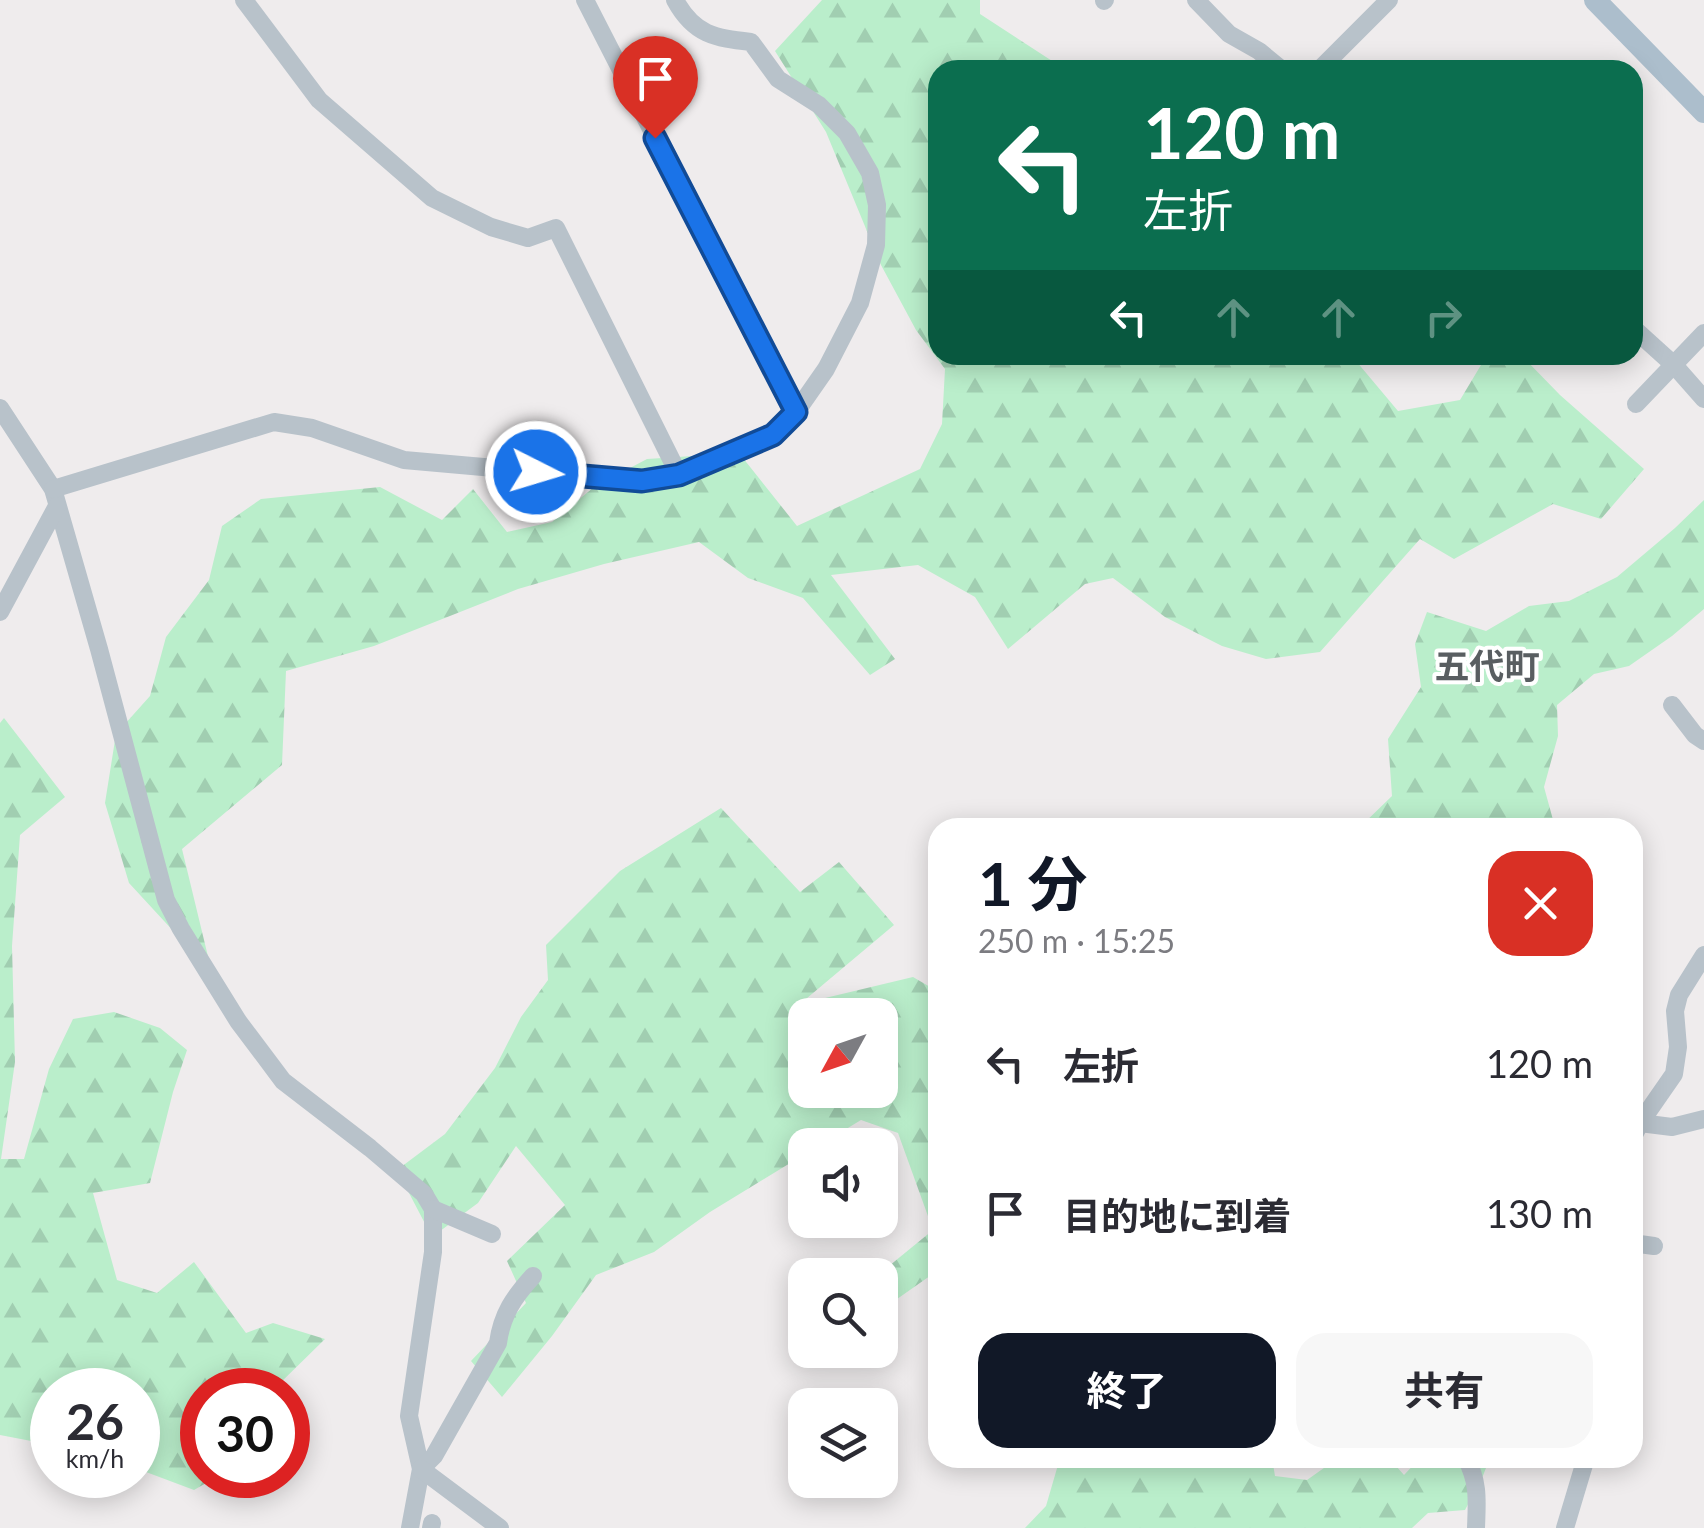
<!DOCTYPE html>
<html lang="ja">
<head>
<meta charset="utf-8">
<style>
	body { margin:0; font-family:Lato,"Noto Sans JP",sans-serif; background:#f7f7f7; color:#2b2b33; height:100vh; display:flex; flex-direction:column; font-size:38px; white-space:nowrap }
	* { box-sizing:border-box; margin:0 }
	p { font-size:32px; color:#7c7c81 }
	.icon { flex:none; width:55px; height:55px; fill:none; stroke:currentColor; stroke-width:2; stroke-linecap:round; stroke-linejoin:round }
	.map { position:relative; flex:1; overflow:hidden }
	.details { position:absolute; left:928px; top:818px; width:715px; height:650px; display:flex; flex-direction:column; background:#fff; border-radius:30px; box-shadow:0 5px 25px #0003 }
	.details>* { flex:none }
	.guide { position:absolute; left:928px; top:60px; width:715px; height:305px; border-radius:30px; box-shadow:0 5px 25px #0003; background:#0b6e4f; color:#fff; overflow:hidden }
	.needle { width:65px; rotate:230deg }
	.controls { position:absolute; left:788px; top:998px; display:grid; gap:20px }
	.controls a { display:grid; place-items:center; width:110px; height:110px; border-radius:20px; background:#fff; box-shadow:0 5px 25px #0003; font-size:50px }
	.speed { position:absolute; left:30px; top:1368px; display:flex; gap:20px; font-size:50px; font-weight:700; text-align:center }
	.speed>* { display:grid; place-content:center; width:130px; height:130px; border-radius:50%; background:#fff; box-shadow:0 5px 25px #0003; line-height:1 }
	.speed small { font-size:25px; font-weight:400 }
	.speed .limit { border:15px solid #d22; background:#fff; color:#111 }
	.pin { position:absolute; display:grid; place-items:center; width:85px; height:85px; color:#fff; margin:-102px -42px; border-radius:50% 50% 50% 0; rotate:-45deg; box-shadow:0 0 10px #0007 }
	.pin .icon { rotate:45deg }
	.me { position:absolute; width:110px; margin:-55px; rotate:95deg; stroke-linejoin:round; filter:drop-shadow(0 0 8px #0008) }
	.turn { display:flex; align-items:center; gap:35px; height:210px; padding:0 50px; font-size:45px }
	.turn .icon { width:130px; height:130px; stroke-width:2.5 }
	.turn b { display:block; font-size:70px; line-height:85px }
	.lanes { display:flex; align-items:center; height:95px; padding:0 50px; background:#0003; justify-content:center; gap:50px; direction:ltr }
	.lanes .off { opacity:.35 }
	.round { display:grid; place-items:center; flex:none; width:105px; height:105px; border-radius:30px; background:#f7f7f7 }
	.summary { display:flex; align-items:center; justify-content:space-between; height:170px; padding:0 50px }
	h1 { font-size:60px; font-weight:700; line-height:75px; color:#111827 }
	.primary-button { display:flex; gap:20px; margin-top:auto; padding:20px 50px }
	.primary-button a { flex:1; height:115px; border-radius:30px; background:#111827; color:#fff; font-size:40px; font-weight:700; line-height:115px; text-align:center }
	.primary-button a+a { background:#f7f7f7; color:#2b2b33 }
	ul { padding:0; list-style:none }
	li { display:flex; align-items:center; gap:30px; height:150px; padding:0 50px }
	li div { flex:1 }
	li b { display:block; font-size:38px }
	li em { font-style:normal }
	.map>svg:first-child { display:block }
</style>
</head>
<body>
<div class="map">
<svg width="1704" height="1528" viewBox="0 0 1704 1528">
	<defs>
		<pattern id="forest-firs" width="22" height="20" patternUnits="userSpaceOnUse" patternTransform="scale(2.5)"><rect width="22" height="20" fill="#baeecb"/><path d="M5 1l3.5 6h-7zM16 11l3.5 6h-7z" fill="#a1ceb1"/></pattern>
	</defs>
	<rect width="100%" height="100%" fill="#efeced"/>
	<g fill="url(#forest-firs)" fill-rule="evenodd">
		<path d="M822,0H980V14L1066,70H938V355H1351L1398,411L1460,400L1487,355H1521L1560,395L1644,469L1601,519L1553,504L1454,559L1420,539L1320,652L1266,659L1222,646L1165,617L1113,578L1085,584L1008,649L975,597L918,565L831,575L895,659L870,675L803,598L748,578L699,542L604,564L518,589L374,646L286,671L282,765L182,849L212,973L129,883L105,803L116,734L150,696L166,637L209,580L222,526L261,499L380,487L442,520L473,489L507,532L552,522L594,487L647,459L739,453L797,526L920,469L942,424L945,369L916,330L881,265L826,132L775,51Z"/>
		<path d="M1704,500V609L1672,636L1629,666L1594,674L1557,705L1558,736L1544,787L1555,827H1360L1392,796L1388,739L1421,687L1415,644L1427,612L1486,631L1529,606L1569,601L1617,577L1675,528Z"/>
		<path d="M4,718L65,797L20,835L12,946L15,1062L1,1159H24L49,1069L73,1019L114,1012L160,1028L187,1050L173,1092L150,1183L93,1193L117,1280L157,1293L194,1262L246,1333L273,1323L325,1339L273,1390H202V1475H220L194,1490L138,1469V1390H52V1445L0,1435V723Z"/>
		<path d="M721,808L800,892L839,862L894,925L800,1004L913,977L937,991V1271L880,1311V1275H878L933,1230L898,1133L861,1120L820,1145H805V1154L710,1212L654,1252L596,1275L552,1336L502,1397L471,1361L526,1303L507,1261L565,1205L516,1146L478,1203L432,1237L397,1170L445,1134L495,1068L521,1017L548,980L546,945L620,871ZM805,1015H880V1090H805Z"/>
		<path d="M1060,1458H1272L1275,1476L1307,1480L1338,1458H1389L1404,1475L1420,1458H1490L1482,1478L1465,1510L1428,1513L1412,1528H1025L1046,1506Z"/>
	</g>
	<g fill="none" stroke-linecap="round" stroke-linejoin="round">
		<g stroke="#b8c2ca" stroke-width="18">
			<path d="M244,0L319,100L432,198L491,227L528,238L556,228L679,475"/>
			<path d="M585,0L796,412"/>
			<path d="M1196,0L1229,34L1259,51L1282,70"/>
			<path d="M1104,1L1105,0"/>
			<path d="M1319,70L1389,0"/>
			<path d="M1632,327L1674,365L1704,399"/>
			<path d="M1636,404L1704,333"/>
			<path d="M0,408L53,489L99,649L166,900L181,929L238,1021L283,1081L370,1148L424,1194L433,1209V1252L409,1416L421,1469L410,1528"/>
			<path d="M53,489L274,422L312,428L404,460L641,481L679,475L773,435L796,412L826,369L860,303L876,245L877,205L870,173L847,133L819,105L778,79L751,42C715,38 694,35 675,0"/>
			<path d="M0,612L57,506"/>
			<path d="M1672,705L1695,735L1704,741"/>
			<path d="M1640,1123L1672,1127L1704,1119"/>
			<path d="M1632,1139L1640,1123L1674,1074L1678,1047L1675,1011L1679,995L1704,955"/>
			<path d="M433,1209L492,1234"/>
			<path d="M1632,1243L1654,1246"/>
			<path d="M1466,1458C1479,1483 1477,1500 1476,1528"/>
			<path d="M421,1469L434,1456L498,1343C502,1314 514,1297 533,1276"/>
			<path d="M421,1469L500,1528"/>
			<path d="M431,1528L432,1523"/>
			<path d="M1565,1528L1586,1458"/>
		</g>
		<path stroke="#acbecc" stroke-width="22" d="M1595,0L1704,112"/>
	</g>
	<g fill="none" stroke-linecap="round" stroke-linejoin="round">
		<defs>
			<path id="route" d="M536,472L642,481L679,475L773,435L796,412L655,138"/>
		</defs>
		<use href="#route" stroke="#114b97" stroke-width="25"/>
		<use href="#route" stroke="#1a73e8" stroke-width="18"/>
	</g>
	<g text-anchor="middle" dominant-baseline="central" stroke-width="8" stroke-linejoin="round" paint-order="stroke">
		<g font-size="35" font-weight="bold" fill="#595e61" stroke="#fff">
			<text x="1487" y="665">五代町</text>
		</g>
	</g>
</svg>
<div class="controls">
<a><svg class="needle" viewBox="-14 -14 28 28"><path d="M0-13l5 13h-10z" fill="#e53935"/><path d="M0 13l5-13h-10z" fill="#7c7c81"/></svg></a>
<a><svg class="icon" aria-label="sound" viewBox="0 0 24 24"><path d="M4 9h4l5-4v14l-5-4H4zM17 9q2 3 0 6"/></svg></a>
<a><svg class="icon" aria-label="search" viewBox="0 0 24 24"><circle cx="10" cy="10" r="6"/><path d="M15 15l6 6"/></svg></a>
<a><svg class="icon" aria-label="layers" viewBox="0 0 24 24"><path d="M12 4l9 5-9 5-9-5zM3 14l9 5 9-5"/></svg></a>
</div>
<div class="speed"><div>26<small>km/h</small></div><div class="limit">30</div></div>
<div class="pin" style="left:655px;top:138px;background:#d93025"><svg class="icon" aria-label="arrive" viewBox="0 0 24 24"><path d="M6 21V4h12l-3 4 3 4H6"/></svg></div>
<svg class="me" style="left:536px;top:472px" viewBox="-20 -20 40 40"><circle r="17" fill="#1a73e8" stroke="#fff" stroke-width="3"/><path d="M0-11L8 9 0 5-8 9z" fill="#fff"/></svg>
<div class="guide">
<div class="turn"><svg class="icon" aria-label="left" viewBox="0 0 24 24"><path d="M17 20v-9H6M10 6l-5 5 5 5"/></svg><div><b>120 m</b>左折</div></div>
<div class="lanes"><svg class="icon" aria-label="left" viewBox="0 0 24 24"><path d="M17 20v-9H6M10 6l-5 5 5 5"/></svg><svg class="icon off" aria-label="ahead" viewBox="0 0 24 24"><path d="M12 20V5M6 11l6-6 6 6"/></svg><svg class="icon off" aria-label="ahead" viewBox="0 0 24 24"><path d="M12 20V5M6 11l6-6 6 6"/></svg><svg class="icon off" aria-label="right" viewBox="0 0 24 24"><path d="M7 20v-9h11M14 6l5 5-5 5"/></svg></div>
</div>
<section class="details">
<div class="summary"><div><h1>1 分</h1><p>250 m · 15:25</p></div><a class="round" style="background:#d93025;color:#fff"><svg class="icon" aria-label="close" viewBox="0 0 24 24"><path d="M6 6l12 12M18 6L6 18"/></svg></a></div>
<ul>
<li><svg class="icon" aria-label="left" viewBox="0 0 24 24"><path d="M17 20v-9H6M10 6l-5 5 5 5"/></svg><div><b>左折</b></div><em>120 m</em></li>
<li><svg class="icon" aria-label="arrive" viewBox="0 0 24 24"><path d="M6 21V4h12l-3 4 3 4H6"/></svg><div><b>目的地に到着</b></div><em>130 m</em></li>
</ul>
<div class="primary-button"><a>終了</a><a>共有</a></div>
</section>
</div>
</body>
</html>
